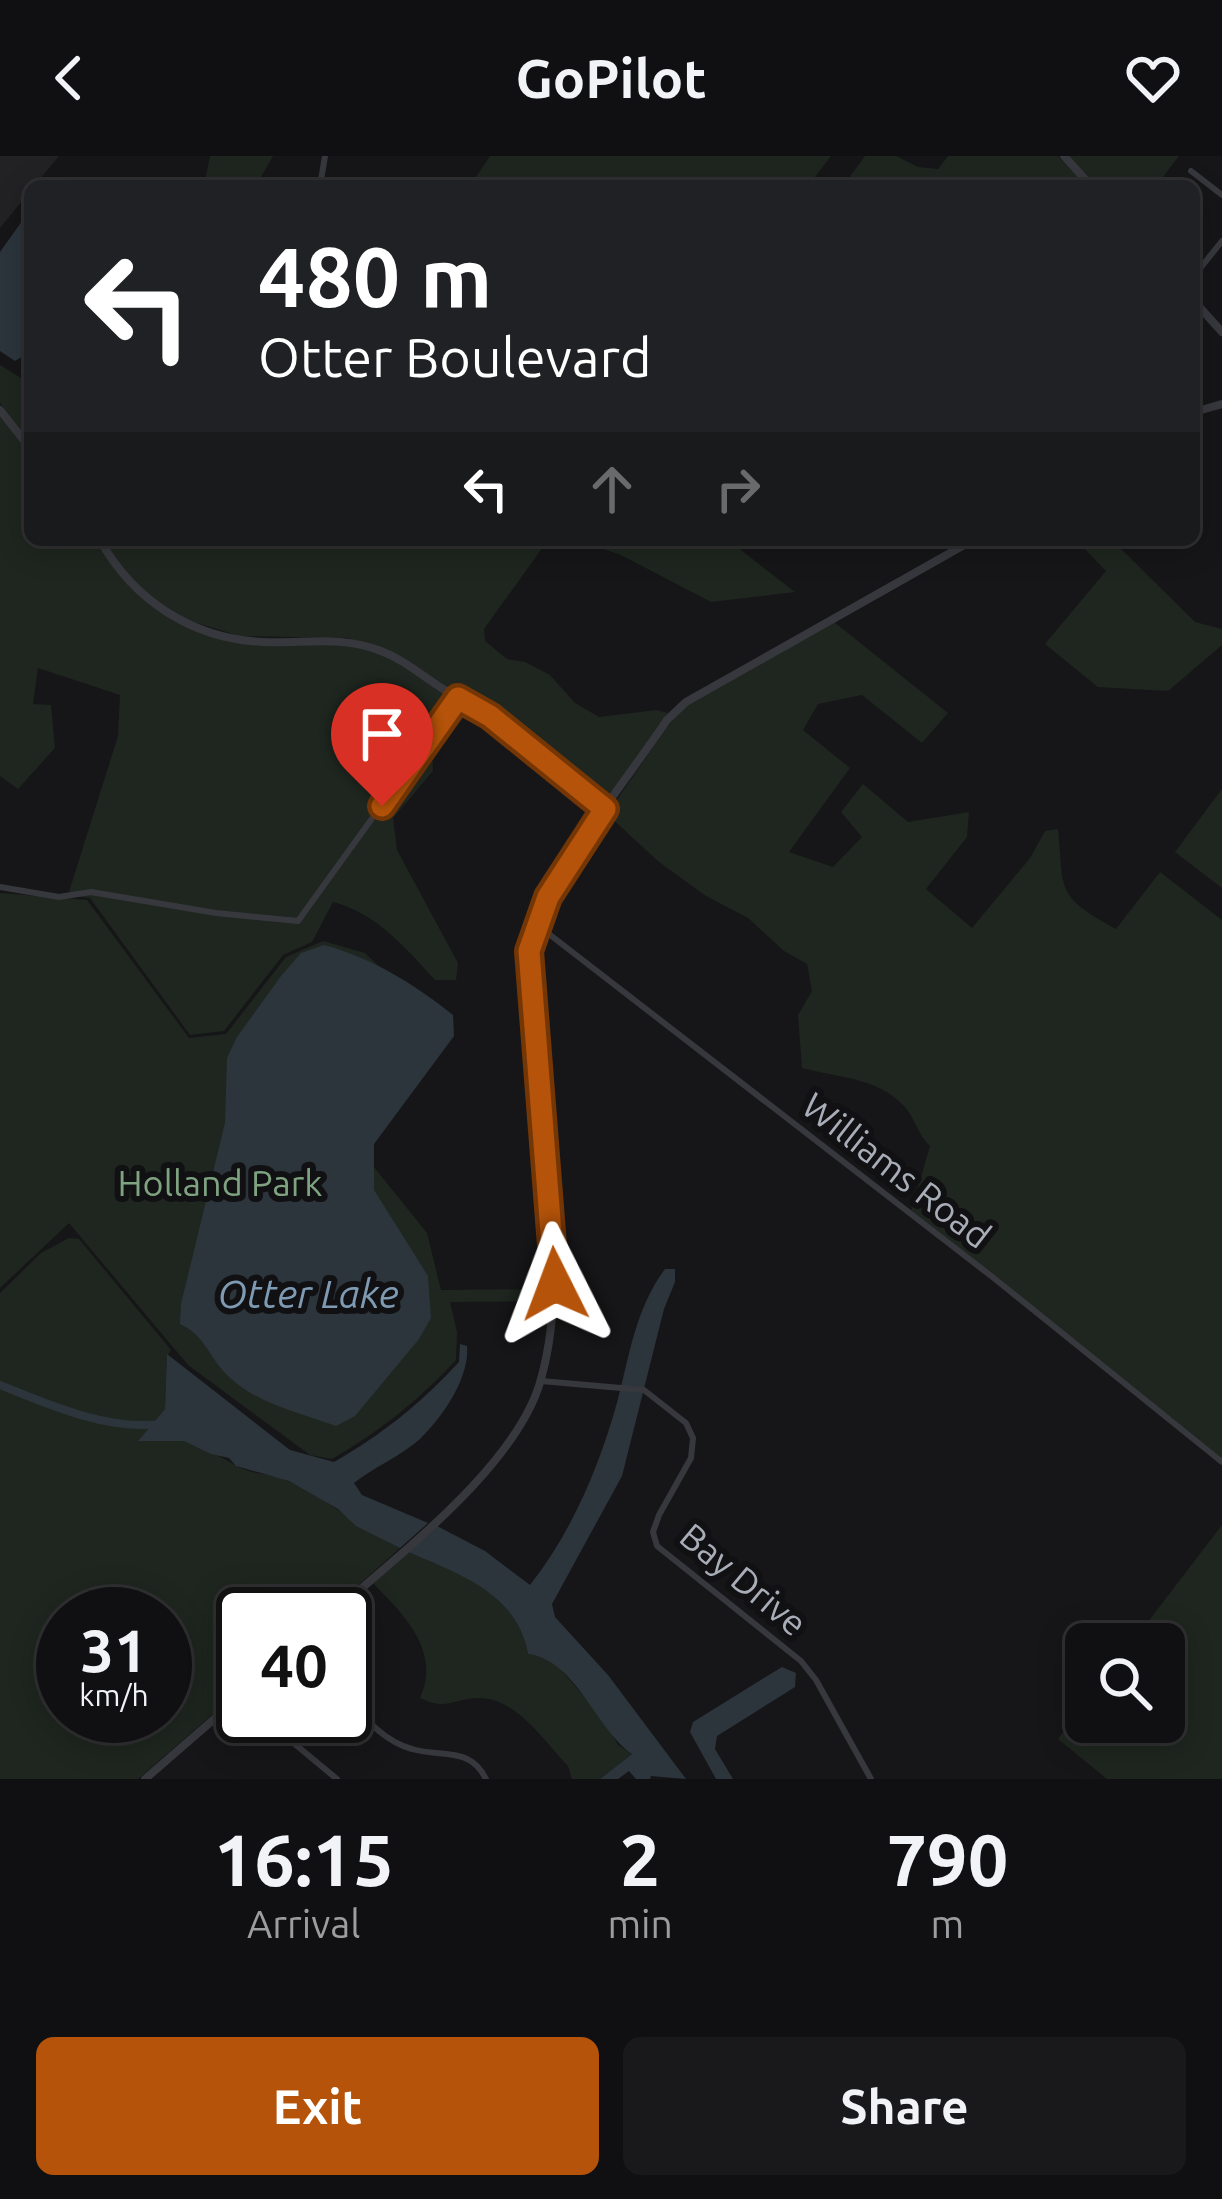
<!DOCTYPE html>
<html lang="en">
<head>
<meta charset="utf-8">
<style>
	body { margin:0; font-family:Ubuntu,sans-serif; background:#19191b; color:#f1f3f6; height:100vh; display:flex; flex-direction:column; font-size:45px; white-space:nowrap }
	* { box-sizing:border-box; margin:0 }
	p { font-size:39px; color:#9c9d9f }
	.icon { flex:none; width:66px; height:66px; fill:none; stroke:currentColor; stroke-width:2; stroke-linecap:round; stroke-linejoin:round }
	.map { position:relative; height:1623px; overflow:hidden }
	.details { display:flex; flex-direction:column; background:#101012; flex:1 }
	.details>* { flex:none }
	.guide { position:absolute; left:24px; top:24px; width:1176px; height:366px; border-radius:18px; box-shadow:0 6px 30px #0003,0 0 0 3px #303032; background:#202124; color:#fff; overflow:hidden }
	.tools { position:absolute; left:1065px; top:1467px; display:grid; gap:24px }
	.tools a { display:grid; place-items:center; width:120px; height:120px; border-radius:18px; background:#101012; box-shadow:0 6px 30px #0003,0 0 0 3px #303032; font-size:60px }
	.speed { position:absolute; left:36px; top:1431px; display:flex; gap:24px; font-size:60px; font-weight:700; text-align:center }
	.speed>* { display:grid; place-content:center; width:156px; height:156px; border-radius:50%; background:#101012; box-shadow:0 6px 30px #0003,0 0 0 3px #303032; line-height:1 }
	.speed small { font-size:30px; font-weight:400 }
	.speed .limit { border:6px solid #111; border-radius:18px; background:#fff; color:#111 }
	.pin { position:absolute; display:grid; place-items:center; width:102px; height:102px; color:#fff; margin:-123px -51px; border-radius:50% 50% 50% 0; rotate:-45deg; box-shadow:0 0 12px #0007 }
	.pin .icon { rotate:45deg }
	.me { position:absolute; width:132px; margin:-66px; rotate:357deg; stroke-linejoin:round; filter:drop-shadow(0 0 9px #0008) }
	.turn { display:flex; align-items:center; gap:42px; height:252px; padding:0 36px; font-size:54px }
	.turn .icon { width:156px; height:156px; stroke-width:2.5 }
	.turn b { display:block; font-size:84px; line-height:102px }
	.lanes { display:flex; align-items:center; height:114px; padding:0 36px; background:#0003; justify-content:center; gap:60px; direction:ltr }
	.lanes .off { opacity:.35 }
	.eta { display:flex; justify-content:space-evenly; align-items:center; height:204px; text-align:center }
	.eta b { font-size:72px; font-weight:700; line-height:84px }
	.primary-button { display:flex; gap:24px; margin-top:auto; padding:24px 36px }
	.primary-button a { flex:1; height:138px; border-radius:18px; background:#b45309; color:#fff; font-size:48px; font-weight:700; line-height:138px; text-align:center }
	.primary-button a+a { background:#19191b; color:#f1f3f6 }
	header { display:flex; justify-content:space-between; align-items:center; height:156px; padding:0 36px; background:#101012; font-size:54px; font-weight:700 }
	.map>svg:first-child { display:block }
</style>
</head>
<body>
<header><svg class="icon" aria-label="back" viewBox="0 0 24 24"><path d="M15 5l-7 7 7 7"/></svg>GoPilot<svg class="icon" aria-label="heart" viewBox="0 0 24 24"><path d="M12 20l-8-8c-3-5 5-10 8-4 3-6 11-1 8 4z"/></svg></header>
<div class="map">
<svg width="1222" height="1623" viewBox="0 0 1222 1623">
	<rect width="100%" height="100%" fill="#161618"/>
	<path fill="#222225" d="M0,0H59L34,30H30V35L0,72Z"/>
	<g fill="#1e261f" fill-rule="evenodd">
		<path d="M210,0H273L256,30H204Z"/>
		<path d="M490,0H831L808,30H470Z"/>
		<path d="M865,0H896L918,11L938,13L948,0H1058L1086,30H843Z"/>
		<path d="M1068,0H1179L1156,30H1095Z"/>
		<path d="M0,209L21,222L30,212V287L0,247Z"/>
		<path d="M0,260L30,297V384H96C131,447 190,486 262,490C297,491 330,484 365,493C402,503 429,530 462,548C436,564 431,586 433,615L393,662L397,694L458,807L456,824H435C406,792 376,757 333,746L312,786L283,799L224,875L190,879L90,742L68,739L118,580L120,539L38,512L33,548L51,549L55,592L18,633L0,620Z"/>
		<path d="M104,384H548L484,473L485,485L507,503L525,506L550,519L575,547L599,561L656,554L668,557L604,648L404,502L348,482L240,480L183,463L153,443L123,414Z"/>
		<path d="M576,384H728L795,436L711,446L621,399Z"/>
		<path d="M1076,384H1112L1195,466L1222,473V489L1168,535L1098,531L1045,488L1106,415Z"/>
		<path d="M834,466L948,557L922,587L862,539L818,548L803,574L850,612L789,696L833,711L862,681L841,656L863,628L908,666L969,656L967,681L926,733L972,772L1030,702L1045,675L1058,673C1064,736 1055,739 1116,773L1160,716L1222,764V1306L910,1059L930,990C917,978 915,961 903,949C878,922 836,921 802,912L798,859L812,835L807,808L784,795L748,762L706,740L659,706L607,658L670,567L688,549Z"/>
		<path d="M1222,633V732L1175,696Z"/>
		<path d="M0,737L87,744L189,882L226,878L286,801L323,785L365,797L444,871L357,990L427,1077L441,1134L550,1133L549,1145L450,1146L457,1176L456,1204C418,1245 380,1275 332,1303L310,1299L188,1209L69,1067L0,1132Z"/>
		<path d="M69,1082L79,1083L171,1194L167,1200L165,1253L139,1284C151,1285 164,1282 176,1283C187,1283 225,1303 235,1309C251,1319 271,1317 288,1325C328,1343 361,1373 400,1392L326,1458H243V1532L138,1623H0V1137L41,1097ZM63,1458H165V1560H63Z"/>
		<path d="M1222,1369V1623H1107L1058,1583L1086,1547V1566H1164V1488H1131Z"/>
		<path d="M408,1396C458,1417 517,1437 528,1498L548,1502L558,1510L603,1563L618,1589L632,1598L600,1623H572L568,1610C543,1584 515,1540 477,1542C452,1543 447,1555 420,1542C441,1495 405,1460 373,1427Z"/>
	</g>
	<g fill="#2c353c">
		<path d="M30,54V196L15,205L0,195V96Z"/>
		<path d="M324,789C372,802 413,827 453,859L454,880L374,988V1034L428,1120L431,1162L419,1183L355,1260L336,1270C298,1256 253,1247 224,1216C208,1198 204,1179 180,1168L181,1148L225,967L227,902L237,881L281,820L301,797Z"/>
		<path d="M665,1113H675V1126L664,1153L622,1320L552,1448L555,1461L608,1519L686,1623L651,1620L650,1623H636L629,1615L618,1623H600L632,1598C595,1572 576,1504 528,1498C517,1437 459,1418 408,1396L437,1370L485,1395L530,1429C572,1376 600,1309 618,1243C630,1197 636,1152 665,1113Z"/>
		<path d="M460,1188L467,1190C470,1221 443,1261 420,1283C401,1300 374,1311 354,1327L362,1339L428,1367L400,1392L356,1370L338,1353L289,1325L236,1310L229,1302L211,1298L184,1285H138L165,1253L167,1198L290,1294L334,1306C383,1278 421,1247 459,1206Z"/>
		<path d="M782,1511L796,1517L795,1531L717,1580L715,1593L733,1623H716L690,1576L693,1566Z"/>
	</g>
	<g fill="none" stroke-linecap="round" stroke-linejoin="round">
		<path stroke="#2c353c" stroke-width="8" d="M0,1229C49,1249 106,1274 160,1268"/>
		<g stroke="#37383d" stroke-width="6">
			<path d="M1191,15L1222,39"/>
			<path d="M320,30L325,0"/>
			<path d="M1194,120L1222,85"/>
			<path d="M0,731L59,741L91,736L216,757L298,765L459,542"/>
			<path d="M536,768L995,1123L1222,1306"/>
			<path d="M541,1225L644,1234L686,1267L693,1282L691,1302L659,1359L653,1376L657,1390L801,1505L816,1524L871,1623"/>
			<path d="M345,1523L368,1503"/>
			<path d="M345,1540C364,1561 383,1585 412,1593C442,1602 470,1590 486,1623"/>
			<path d="M261,1560L337,1623"/>
			<path d="M281,1578L302,1560"/>
		</g>
		<g stroke="#37383d" stroke-width="8">
			<path d="M1064,0L1091,30"/>
			<path d="M1194,145L1222,176"/>
			<path d="M0,254L30,292"/>
			<path d="M1194,256L1222,248"/>
			<path d="M100,384C134,445 193,483 263,486C305,488 340,479 381,495C405,504 422,520 443,533C459,543 476,550 491,560C531,588 568,622 605,653"/>
			<path d="M332,1458C398,1399 518,1309 541,1223C565,1137 549,1047 542,961C538,920 523,823 530,789C546,721 627,624 667,564L686,546L973,384"/>
			<path d="M145,1623L243,1538"/>
		</g>
	</g>
	<g fill="none" stroke-linecap="round" stroke-linejoin="round">
		<defs>
			<path id="route" d="M382,650L458,542L490,560L605,653L548,741L529,795L555,1128"/>
		</defs>
		<use href="#route" stroke="#753606" stroke-width="30"/>
		<use href="#route" stroke="#b45309" stroke-width="21"/>
	</g>
	<g text-anchor="middle" dominant-baseline="central" stroke-width="12" stroke-linejoin="round" paint-order="stroke">
		<g font-size="36" fill="#a8adb8" stroke="#111113">
			<text transform="translate(897 1014) rotate(38)">Williams Road</text>
			<text transform="translate(744 1423) rotate(40)">Bay Drive</text>
		</g>
		<g font-size="36" fill="#7fa381" stroke="#111113">
			<text x="220" y="1026">Holland Park</text>
		</g>
		<g font-size="39" font-style="italic" fill="#7f9bb3" stroke="#111113">
			<text x="308" y="1137">Otter Lake</text>
		</g>
	</g>
</svg>
<div class="tools">
<a><svg class="icon" aria-label="search" viewBox="0 0 24 24"><circle cx="10" cy="10" r="6"/><path d="M15 15l6 6"/></svg></a>
</div>
<div class="speed"><div>31<small>km/h</small></div><div class="limit">40</div></div>
<div class="pin" style="left:382px;top:650px;background:#d93025"><svg class="icon" aria-label="arrive" viewBox="0 0 24 24"><path d="M6 21V4h12l-3 4 3 4H6"/></svg></div>
<svg class="me" style="left:555px;top:1128px" viewBox="-20 -20 40 40"><path d="M0-17L14 15 0 8-14 15z" fill="#b45309" stroke="#fff" stroke-width="4"/></svg>
<div class="guide">
<div class="turn"><svg class="icon" aria-label="left" viewBox="0 0 24 24"><path d="M17 20v-9H6M10 6l-5 5 5 5"/></svg><div><b>480 m</b>Otter Boulevard</div></div>
<div class="lanes"><svg class="icon" aria-label="left" viewBox="0 0 24 24"><path d="M17 20v-9H6M10 6l-5 5 5 5"/></svg><svg class="icon off" aria-label="ahead" viewBox="0 0 24 24"><path d="M12 20V5M6 11l6-6 6 6"/></svg><svg class="icon off" aria-label="right" viewBox="0 0 24 24"><path d="M7 20v-9h11M14 6l5 5-5 5"/></svg></div>
</div>
</div>
<section class="details">
<div class="eta">
<div><b>16:15</b><p>Arrival</p></div>
<div><b>2</b><p>min</p></div>
<div><b>790</b><p>m</p></div>
</div>
<div class="primary-button"><a>Exit</a><a>Share</a></div>
</section>
</body>
</html>
